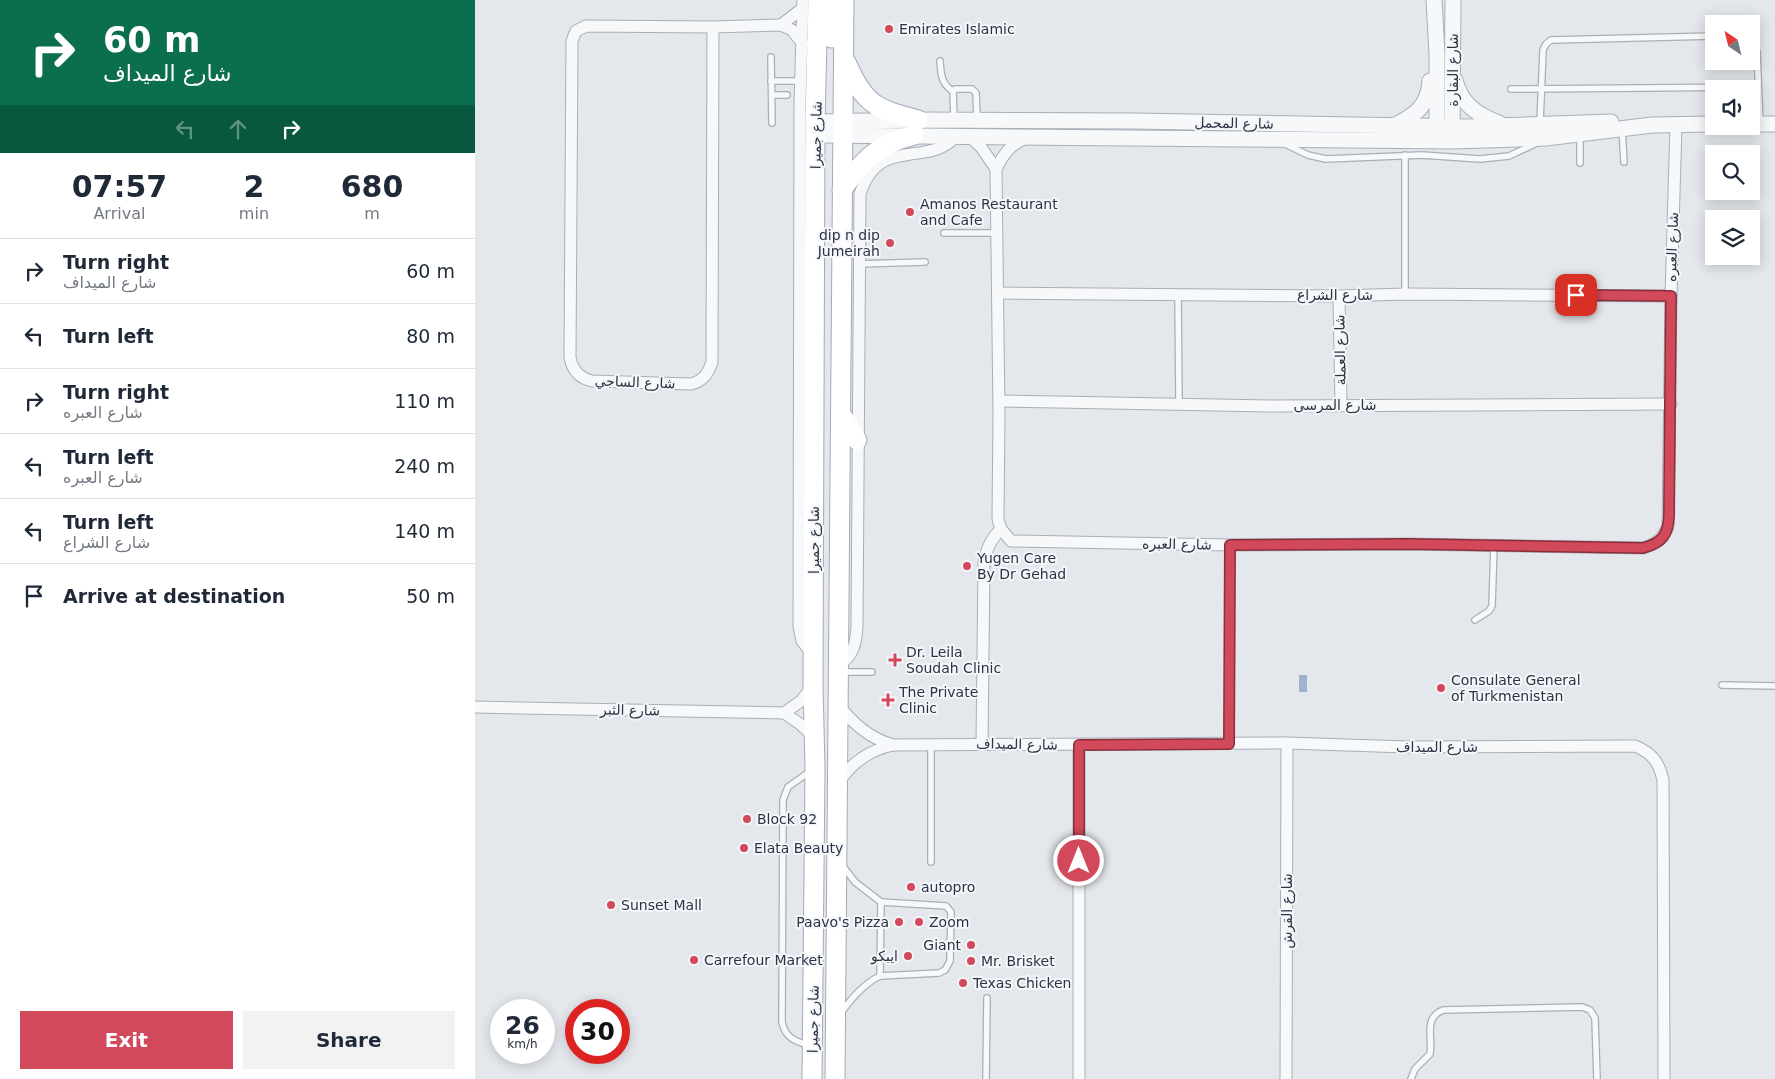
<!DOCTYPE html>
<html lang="en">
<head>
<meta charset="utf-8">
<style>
	body { margin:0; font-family:"DejaVu Sans",Cairo,sans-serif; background:#f2f2f3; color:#1f2937; height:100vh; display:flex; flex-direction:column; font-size:19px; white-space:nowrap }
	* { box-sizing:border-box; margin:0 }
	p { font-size:16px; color:#747a83 }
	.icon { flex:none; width:28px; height:28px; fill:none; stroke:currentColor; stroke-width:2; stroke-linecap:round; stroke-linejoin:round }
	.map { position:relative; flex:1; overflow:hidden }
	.drawer { display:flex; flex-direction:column; background:#fff; width:475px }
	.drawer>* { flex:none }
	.banner { background:#0b6e4f; color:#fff; overflow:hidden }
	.needle { width:32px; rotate:325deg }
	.controls { position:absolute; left:1230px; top:15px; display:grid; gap:10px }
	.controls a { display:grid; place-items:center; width:55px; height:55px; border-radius:0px; background:#fff; box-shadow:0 2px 12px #0003; font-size:25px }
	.speed { position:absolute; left:15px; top:999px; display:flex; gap:10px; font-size:25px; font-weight:700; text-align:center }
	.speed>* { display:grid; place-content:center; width:65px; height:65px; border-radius:50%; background:#fff; box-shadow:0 2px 12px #0003; line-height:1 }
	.speed small { font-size:12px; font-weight:400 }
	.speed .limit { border:8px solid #d22; background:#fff; color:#111 }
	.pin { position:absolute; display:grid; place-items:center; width:42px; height:42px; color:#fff; margin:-21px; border-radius:10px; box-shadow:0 2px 8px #0006 }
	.me { position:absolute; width:55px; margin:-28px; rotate:0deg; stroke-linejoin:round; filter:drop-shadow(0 0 4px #0008) }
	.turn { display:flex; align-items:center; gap:18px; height:105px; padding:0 20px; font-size:22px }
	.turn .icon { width:65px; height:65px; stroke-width:2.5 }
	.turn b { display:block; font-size:35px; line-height:42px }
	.lanes { display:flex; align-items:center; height:48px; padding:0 20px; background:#0003; justify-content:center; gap:25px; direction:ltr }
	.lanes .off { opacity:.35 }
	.eta { display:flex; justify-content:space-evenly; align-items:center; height:85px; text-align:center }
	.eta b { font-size:30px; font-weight:700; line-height:35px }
	.button { display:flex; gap:10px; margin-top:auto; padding:10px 20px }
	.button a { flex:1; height:58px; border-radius:0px; background:#d1495b; color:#fff; font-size:20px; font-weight:700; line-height:58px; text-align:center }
	.button a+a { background:#f2f2f3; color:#1f2937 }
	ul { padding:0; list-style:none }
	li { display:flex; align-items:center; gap:15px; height:65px; padding:0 20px; border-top:1px solid #e0e1e3 }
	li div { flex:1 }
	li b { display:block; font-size:19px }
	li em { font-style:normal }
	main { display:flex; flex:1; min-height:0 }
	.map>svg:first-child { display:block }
</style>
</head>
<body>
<main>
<section class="drawer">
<div class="banner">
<div class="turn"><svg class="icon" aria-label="right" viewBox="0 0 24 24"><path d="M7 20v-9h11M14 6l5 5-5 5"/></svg><div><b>60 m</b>شارع الميداف</div></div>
<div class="lanes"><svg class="icon off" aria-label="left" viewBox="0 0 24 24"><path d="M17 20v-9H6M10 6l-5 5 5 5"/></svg><svg class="icon off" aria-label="ahead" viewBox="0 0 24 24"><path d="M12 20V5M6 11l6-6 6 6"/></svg><svg class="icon" aria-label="right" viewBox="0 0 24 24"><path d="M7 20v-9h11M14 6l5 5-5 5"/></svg></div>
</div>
<div class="eta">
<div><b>07:57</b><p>Arrival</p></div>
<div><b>2</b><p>min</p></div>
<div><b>680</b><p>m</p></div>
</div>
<ul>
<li><svg class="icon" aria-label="right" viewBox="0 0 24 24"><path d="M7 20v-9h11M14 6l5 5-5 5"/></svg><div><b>Turn right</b><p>شارع الميداف</p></div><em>60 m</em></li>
<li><svg class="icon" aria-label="left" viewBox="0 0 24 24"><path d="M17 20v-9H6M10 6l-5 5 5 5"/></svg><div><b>Turn left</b></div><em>80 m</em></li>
<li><svg class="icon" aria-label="right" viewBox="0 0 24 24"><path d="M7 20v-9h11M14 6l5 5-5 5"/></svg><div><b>Turn right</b><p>شارع العبره</p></div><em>110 m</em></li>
<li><svg class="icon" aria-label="left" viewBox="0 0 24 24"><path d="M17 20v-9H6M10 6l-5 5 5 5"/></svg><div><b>Turn left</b><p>شارع العبره</p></div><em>240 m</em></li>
<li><svg class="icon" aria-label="left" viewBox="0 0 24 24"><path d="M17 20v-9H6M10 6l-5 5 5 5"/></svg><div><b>Turn left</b><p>شارع الشراع</p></div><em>140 m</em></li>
<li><svg class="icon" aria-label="arrive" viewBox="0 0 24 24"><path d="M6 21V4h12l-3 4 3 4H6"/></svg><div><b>Arrive at destination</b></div><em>50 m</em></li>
</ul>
<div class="button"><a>Exit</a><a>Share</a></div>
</section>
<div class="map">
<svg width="1300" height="1079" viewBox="0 0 1300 1079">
	<rect width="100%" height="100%" fill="#e4e7ec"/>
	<rect fill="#9fb4cc" x="824" y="675" width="8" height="17"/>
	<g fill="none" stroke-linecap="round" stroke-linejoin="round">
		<defs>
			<g id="service">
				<path d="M1276,40L1282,52L1285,124"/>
				<path d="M296,57L297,123"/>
				<path d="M465,61C466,74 466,84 478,91"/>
				<path d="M296,81H326"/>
				<path d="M1036,89L1283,87"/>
				<path d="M297,95H312"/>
				<path d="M479,119L478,91L480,89H497L501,93L502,119"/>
				<path d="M1065,123L1068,50L1071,44L1076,40L1239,36"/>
				<path d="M1147,129L1149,162"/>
				<path d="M1105,135V163"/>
				<path d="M810,144L833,155L851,159L947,155L1005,159L1034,156L1064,142"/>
				<path d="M469,233H521"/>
				<path d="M384,264L450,262"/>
				<path d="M703,294L704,404"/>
				<path d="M930,294V155"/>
				<path d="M1000,620L1014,611L1017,606L1019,545"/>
				<path d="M366,672H397"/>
				<path d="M1247,685L1300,686"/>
				<path d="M754,744L755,545"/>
				<path d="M456,862V744"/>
				<path d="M405,976L406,902"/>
				<path d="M366,1013C376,999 388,984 405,976L464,973L470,970L475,961L476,912L471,906L406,902L380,882L367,865"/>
				<path d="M333,1045C319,1041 310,1037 307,1022L308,800L313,787L337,770"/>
				<path d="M511,1079L512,998"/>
				<path d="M936,1079L940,1069L955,1054C958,1037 948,1018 968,1010L1107,1007L1115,1010L1120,1018L1122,1079"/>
			</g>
			<g id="minor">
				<path d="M328,0L325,104L324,626L327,641L337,654"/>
				<path d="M306,25L328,8"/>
				<path d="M238,27L237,362C233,374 228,381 216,384L117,381C104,378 97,370 95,357L97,41L101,31L111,26L238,27L306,25L317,30L328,44"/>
				<path d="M495,137L506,147L521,169"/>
				<path d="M552,138C536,143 528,155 521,169L524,414L523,519L526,529L536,541L755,545L934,544L1168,548C1181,544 1187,539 1193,527L1196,296L1201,125"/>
				<path d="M524,293L864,296L930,294L1196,296"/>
				<path d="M864,296L866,405"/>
				<path d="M524,401L795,406L1196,404"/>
				<path d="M364,665C379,655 381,643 382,626L385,194C404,134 453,169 481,136"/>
				<path d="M363,705C379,724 394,738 418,745"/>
				<path d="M0,707L309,713L325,724L339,737"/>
				<path d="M309,713L326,701L337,687"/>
				<path d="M507,743L509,564C511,550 515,540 526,529"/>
				<path d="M364,782C377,762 395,750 418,745L812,743L932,747L1160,746C1177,753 1184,762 1188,780L1189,1079"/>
				<path d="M604,1079V745"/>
				<path d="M811,1079L812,743"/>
			</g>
			<g id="tertiary">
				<path d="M959,0L962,54V137"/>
				<path d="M980,80C986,104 1002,115 1024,123"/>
				<path d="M340,122L443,120L660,121L994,127L1136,122"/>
				<path d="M1276,124H1300"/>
				<path d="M919,126C940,115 953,107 955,81"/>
				<path d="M340,135L977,141L1071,138L1177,125L1239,124"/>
				<path d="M977,137L978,0"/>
			</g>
			<g id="primary">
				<path d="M354,0L356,9L357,38"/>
				<path d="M371,62C389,104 400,109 443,120"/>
				<path d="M367,190C387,160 403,144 439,135"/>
				<path d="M366,414L382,440"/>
				<path d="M337,1079L340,768L338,686L340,122L343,0"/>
				<path d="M360,1079L369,0"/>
			</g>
		</defs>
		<use href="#service" stroke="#a9aeb7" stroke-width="8"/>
		<use href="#minor" stroke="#a9aeb7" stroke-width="13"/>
		<use href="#tertiary" stroke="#a9aeb7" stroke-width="17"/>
		<use href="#primary" stroke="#a3abb8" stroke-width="21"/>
		<use href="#service" stroke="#f7f8fa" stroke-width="5.5"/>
		<use href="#minor" stroke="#f7f8fa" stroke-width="11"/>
		<use href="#tertiary" stroke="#f7f8fa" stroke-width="15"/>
		<use href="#primary" stroke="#fff" stroke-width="19"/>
	</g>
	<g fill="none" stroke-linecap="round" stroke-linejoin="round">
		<defs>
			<path id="route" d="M604,861V745L754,744L755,545L934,544L1168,548C1187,543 1193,535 1194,516L1196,296L1101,295"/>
		</defs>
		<use href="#route" stroke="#882f3b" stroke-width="12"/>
		<use href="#route" stroke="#d1495b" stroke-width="9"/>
	</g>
	<g fill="#d1495b" stroke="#f4f6f9" stroke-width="2">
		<circle cx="414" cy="29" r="5"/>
		<circle cx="435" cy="212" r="5"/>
		<circle cx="415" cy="243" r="5"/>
		<circle cx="492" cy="566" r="5"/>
		<path d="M417.5 652.5h5v5h5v5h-5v5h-5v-5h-5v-5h5z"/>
		<circle cx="966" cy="688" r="5"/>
		<path d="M410.5 692.5h5v5h5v5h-5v5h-5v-5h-5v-5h5z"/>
		<circle cx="272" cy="819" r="5"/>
		<circle cx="269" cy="848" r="5"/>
		<circle cx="436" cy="887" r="5"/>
		<circle cx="136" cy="905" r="5"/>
		<circle cx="424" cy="922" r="5"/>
		<circle cx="444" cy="922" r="5"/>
		<circle cx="496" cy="945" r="5"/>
		<circle cx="433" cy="956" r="5"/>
		<circle cx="219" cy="960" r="5"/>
		<circle cx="496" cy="961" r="5"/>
		<circle cx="488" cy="983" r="5"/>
	</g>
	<g text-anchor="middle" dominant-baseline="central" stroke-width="4" stroke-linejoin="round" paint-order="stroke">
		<g font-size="14" fill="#2b3445" stroke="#f4f6f9" text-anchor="start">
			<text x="424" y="29">Emirates Islamic</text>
			<text x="445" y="204">Amanos Restaurant<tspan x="445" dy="16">and Cafe</tspan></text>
			<text x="405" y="235" text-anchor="end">dip n dip<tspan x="405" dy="16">Jumeirah</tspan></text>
			<text x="502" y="558">Yugen Care<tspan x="502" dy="16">By Dr Gehad</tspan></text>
			<text x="431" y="652">Dr. Leila<tspan x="431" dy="16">Soudah Clinic</tspan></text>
			<text x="976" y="680">Consulate General<tspan x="976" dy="16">of Turkmenistan</tspan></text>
			<text x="424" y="692">The Private<tspan x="424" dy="16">Clinic</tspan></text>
			<text x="282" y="819">Block 92</text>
			<text x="279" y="848">Elata Beauty</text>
			<text x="446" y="887">autopro</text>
			<text x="146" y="905">Sunset Mall</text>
			<text x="414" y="922" text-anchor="end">Paavo's Pizza</text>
			<text x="454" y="922">Zoom</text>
			<text x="486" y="945" text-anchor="end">Giant</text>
			<text x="423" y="956" text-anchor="end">ايبكو</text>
			<text x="229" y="960">Carrefour Market</text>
			<text x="506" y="961">Mr. Brisket</text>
			<text x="498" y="983">Texas Chicken</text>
		</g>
		<g font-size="14" fill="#2b3445" stroke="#f4f6f9">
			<text transform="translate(978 70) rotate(-90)">شارع البقارة</text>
			<text transform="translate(759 123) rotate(1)">شارع المحمل</text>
			<text transform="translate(341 135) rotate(-89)">شارع جميرا</text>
			<text transform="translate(1197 247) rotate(-88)">شارع العبره</text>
			<text x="860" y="295">شارع الشراع</text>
			<text transform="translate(865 350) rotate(-91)">شارع العملة</text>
			<text transform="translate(160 382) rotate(2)">شارع الساجي</text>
			<text x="860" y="405">شارع المرسى</text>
			<text transform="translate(339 540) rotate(-90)">شارع جميرا</text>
			<text transform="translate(702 544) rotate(1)">شارع العبره</text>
			<text transform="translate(155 710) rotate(1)">شارع الثبر</text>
			<text transform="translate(542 744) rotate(1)">شارع الميداف</text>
			<text x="962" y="747">شارع الميداف</text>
			<text transform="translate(812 911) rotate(-90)">شارع القرش</text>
			<text transform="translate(338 1019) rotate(-89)">شارع جميرا</text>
		</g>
	</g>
</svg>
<div class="controls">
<a><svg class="needle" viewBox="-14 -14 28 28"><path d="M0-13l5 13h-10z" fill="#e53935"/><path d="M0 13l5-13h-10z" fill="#747a83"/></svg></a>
<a><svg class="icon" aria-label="sound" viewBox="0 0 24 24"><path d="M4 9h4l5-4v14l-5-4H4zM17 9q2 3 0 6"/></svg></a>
<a><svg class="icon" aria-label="search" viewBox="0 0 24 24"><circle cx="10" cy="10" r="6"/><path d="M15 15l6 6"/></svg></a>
<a><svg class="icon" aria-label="layers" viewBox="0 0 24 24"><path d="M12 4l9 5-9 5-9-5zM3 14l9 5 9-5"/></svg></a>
</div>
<div class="speed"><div>26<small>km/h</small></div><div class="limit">30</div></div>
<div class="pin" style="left:1101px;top:295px;background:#d93025"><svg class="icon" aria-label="arrive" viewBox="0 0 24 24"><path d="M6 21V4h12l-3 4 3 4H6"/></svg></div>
<svg class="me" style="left:604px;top:861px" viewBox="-20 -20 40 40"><circle r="17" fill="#d1495b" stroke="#fff" stroke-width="3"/><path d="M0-11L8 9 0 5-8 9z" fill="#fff"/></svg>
</div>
</main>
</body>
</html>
